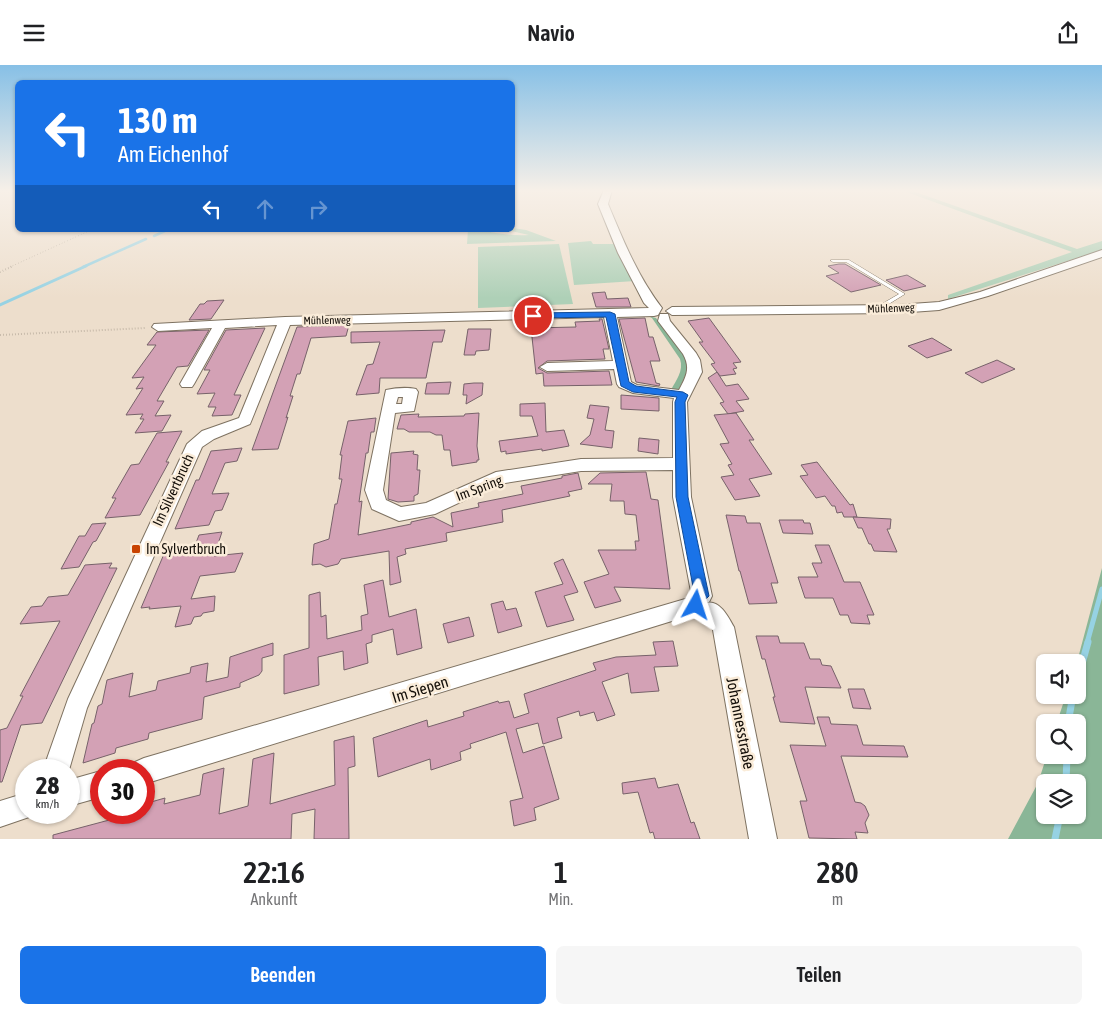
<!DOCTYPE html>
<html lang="de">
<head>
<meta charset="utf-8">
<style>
	body { margin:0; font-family:"Asap Condensed",sans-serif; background:#f6f6f6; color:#202124; height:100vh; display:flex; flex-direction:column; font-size:19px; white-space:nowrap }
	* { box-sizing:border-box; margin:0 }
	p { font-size:16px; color:#757577 }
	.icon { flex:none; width:28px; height:28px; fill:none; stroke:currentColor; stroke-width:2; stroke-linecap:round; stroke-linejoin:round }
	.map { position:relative; height:774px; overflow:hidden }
	.details { display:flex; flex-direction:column; background:#fff; flex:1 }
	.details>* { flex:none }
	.guide { position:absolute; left:15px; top:15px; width:500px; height:152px; border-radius:8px; box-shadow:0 1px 4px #0004; background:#1a73e8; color:#fff; overflow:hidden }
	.fabs { position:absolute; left:1036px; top:589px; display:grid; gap:10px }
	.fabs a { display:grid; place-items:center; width:50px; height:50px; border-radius:8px; background:#fff; box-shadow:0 1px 4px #0004; font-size:25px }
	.speed { position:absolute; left:15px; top:694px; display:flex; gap:10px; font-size:25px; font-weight:700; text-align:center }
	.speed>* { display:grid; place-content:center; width:65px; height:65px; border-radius:50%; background:#fff; box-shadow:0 1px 4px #0004; line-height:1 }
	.speed small { font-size:12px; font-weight:400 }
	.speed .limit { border:8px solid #d22; background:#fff; color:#111 }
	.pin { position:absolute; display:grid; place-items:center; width:42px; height:42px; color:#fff; margin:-21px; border:2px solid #fff; border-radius:50%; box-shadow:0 1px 5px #0007 }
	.me { position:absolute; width:55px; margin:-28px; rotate:6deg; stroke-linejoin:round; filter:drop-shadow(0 0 4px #0008) }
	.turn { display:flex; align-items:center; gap:18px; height:105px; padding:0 20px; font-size:22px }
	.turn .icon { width:65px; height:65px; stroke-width:2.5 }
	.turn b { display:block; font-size:35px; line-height:42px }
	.lanes { display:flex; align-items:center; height:48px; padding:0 20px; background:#0003; justify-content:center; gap:25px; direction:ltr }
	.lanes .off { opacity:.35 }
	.eta { display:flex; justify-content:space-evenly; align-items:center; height:85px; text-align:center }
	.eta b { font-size:30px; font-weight:600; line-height:35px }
	.cta { display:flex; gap:10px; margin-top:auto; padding:10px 20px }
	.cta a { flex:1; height:58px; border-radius:8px; background:#1a73e8; color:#fff; font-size:20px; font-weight:600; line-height:58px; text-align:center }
	.cta a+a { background:#f6f6f6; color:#202124 }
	header { display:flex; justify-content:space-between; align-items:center; height:65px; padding:0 20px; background:#fff; font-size:22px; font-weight:600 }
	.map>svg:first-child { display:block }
</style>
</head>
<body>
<header><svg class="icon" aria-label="menu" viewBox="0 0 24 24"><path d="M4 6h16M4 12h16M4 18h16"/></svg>Navio<svg class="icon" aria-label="share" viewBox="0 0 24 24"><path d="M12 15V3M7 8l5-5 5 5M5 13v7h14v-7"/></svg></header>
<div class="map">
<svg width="1102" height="774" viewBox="0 0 1102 774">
	<rect width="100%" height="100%" fill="#eddecc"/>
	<g fill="#aed0b7">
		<path d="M901,125H910L1077,184L1102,176V185L948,234V230L1072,187Z"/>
		<path d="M513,163L526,165L556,176L467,179L468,165C489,165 508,172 529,170L507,165H512Z"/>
		<path d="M591,176L593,179H616L635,216L574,220L568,178Z"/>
		<path d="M559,179L573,239L478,243V182Z"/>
	</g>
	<g fill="#8ab697" fill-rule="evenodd">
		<path d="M648,251L656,253L683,287L689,302L679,324L671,325C676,315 684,306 680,294L652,253Z"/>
		<path d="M1102,503V774H1008L1038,718L1047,690H1078V658L1057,657L1066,630H1078L1077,597ZM1045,718H1078V750H1045Z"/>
	</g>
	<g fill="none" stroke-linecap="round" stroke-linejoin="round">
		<g stroke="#96d2e3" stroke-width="2.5">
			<path d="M154,171L167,165"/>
			<path d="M83,202L146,174"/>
		</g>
		<path stroke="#96d2e3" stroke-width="3" d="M0,240L86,201"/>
		<path stroke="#96d2e3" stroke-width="5" d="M1087,578L1102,524"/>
		<g stroke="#96d2e3" stroke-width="7">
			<path d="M1078,613L1088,577"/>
			<path d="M1068,658L1073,630"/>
			<path d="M1066,718L1067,690"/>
			<path d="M1055,774L1060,750"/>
		</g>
	</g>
	<g fill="#d3a1b5" stroke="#77626a">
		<path d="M839,199H845L881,220L851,227L826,211L839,208L828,201Z"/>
		<path d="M907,210L926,221L904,226L886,215Z"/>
		<path d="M605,227L607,234L628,233L631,242H596L592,228Z"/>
		<path d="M224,235L211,254L189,255L200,239H204L207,236Z"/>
		<path d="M645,253L649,272H653L660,296H650L656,318L660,319L659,321L636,317L619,254Z"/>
		<path d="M709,253L741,297L733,298L737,303L733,304L736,309L720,311L711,299L715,298L699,277H703L688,256Z"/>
		<path d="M599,254H602L609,284H603L605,294L547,296L538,303L547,308L609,306L612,320L544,321L543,308L536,309L531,263L576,262L575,257L600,256Z"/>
		<path d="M349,260L346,271L311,273L300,309H297L290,331H293L286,353L288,352L278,384L252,385L297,262Z"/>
		<path d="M265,263L234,330H241L232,350L212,351L216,342H208L215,328L197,329L210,305H204L226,265Z"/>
		<path d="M468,264H491L489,285L476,286L475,290H464Z"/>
		<path d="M209,265L188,301L177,302L157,336H164L155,351L171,350L162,366L135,368L144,354H140L143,349L126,350L143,323L136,324L144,312L132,313L156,280H147L157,267Z"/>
		<path d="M445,265L442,277H433L426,313H380L379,328L356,330L367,300L373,299L380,277L351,278V267Z"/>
		<path d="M932,273L952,285L927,293L908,281Z"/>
		<path d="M997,295L1015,304L982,318L965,308Z"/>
		<path d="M717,307L726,321L738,319L749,334L736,336L744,346L728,349L720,338L724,337L708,313Z"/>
		<path d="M451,317L449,329H425L427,318Z"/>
		<path d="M474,318H483L482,330L466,339L467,330H463L464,319Z"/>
		<path d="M621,330L659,333V346L621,344Z"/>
		<path d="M545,338L546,367L564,365L569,381L542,386V384L506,389V386L501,387L499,376L538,371L532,351H520V339Z"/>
		<path d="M590,340L609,342L605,365L614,366L612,383L580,379L590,370L594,354L587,353Z"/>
		<path d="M479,348L477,381L479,395H477V397L452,401L450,385H444L442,370H436L430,367H409L404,364H397L401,350L419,349L418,352L464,351L465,349Z"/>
		<path d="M736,348L754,375H749L772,409L749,414L760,431L735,435L721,412L734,410L728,400L732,399L720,379L729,378L714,350Z"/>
		<path d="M376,353L374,367H371L368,388H366L359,437L362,436L358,470L411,459V457L433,452L453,462L451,448L479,442L478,438L523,429L521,421L562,413V411L578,408L582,424L568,427L570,431L502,445L503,457L446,468L447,476L405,484L406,489L397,492L401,517L390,520L389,486L341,494L338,499L326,502L320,499L312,500L314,479L329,474L335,439H337L342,414H339L342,390H340L348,356Z"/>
		<path d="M182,366L166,397H169L140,450L105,453L116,433H112L131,400L139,399L157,368Z"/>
		<path d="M639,373L659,375L658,389L638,386Z"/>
		<path d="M242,383L237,396L225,398L212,429L229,428L222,445L215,446L209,460L175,464L196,415H199L211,386Z"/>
		<path d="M414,386L413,389L418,390L417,405H420L418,429L414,431V436L398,437L388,434L391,388Z"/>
		<path d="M817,397L850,440L853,439L857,452H844L842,447L837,448L835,441H832L825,431L816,433L800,411L808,410L801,400Z"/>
		<path d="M646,407L651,434L658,435L670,524L614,522L621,536L595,543L584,517L609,509L598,485H636L635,476H639L636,450L625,449L624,436H610L612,419H588L600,408Z"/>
		<path d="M726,450L745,451L747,458H760L778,518H771L777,538L749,539L740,506H739Z"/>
		<path d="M853,452L891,454L890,464H887L897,487L874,486L871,479H869L862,463H858Z"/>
		<path d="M779,455H803L804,458H810L813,469L783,468Z"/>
		<path d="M106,458L96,476L93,477L79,502L61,504L79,471H85L92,459Z"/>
		<path d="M222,467L214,491L243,488L235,507L200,511L191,534L215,531L214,546L203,548L201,551L194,552L191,559L175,562L181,541L149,544L150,542L141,543L164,489L193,486L199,470Z"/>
		<path d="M815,480H829L844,517H860L874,550H867L870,559L851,558L848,550H840L833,533H805L798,512H818L812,498H822Z"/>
		<path d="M563,494L578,527L564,531L574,555L547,562L535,527L563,519L554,498Z"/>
		<path d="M112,498L109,503H117L42,658L21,660L2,717H0V665L7,663L23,631H20L60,556L20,559L31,542L42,541L48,532L68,530L85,500Z"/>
		<path d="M383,515L389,552L416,544L422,583L397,590L393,564L372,570V577L366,579L368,598L344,605L343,586L318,592L319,620L284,629V590L309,583V530L320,527L321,552L326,550L327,574L362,565L361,551L368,549L364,520Z"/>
		<path d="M503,536L506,545L516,543L522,561L498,568L491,539Z"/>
		<path d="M469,552L474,571L448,578L443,559Z"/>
		<path d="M756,571H778L780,578H804L810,594H820L822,600L831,601L841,623L805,622L815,659L780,657L773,632H775L765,594H762Z"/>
		<path d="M673,576L678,601L654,602L659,626L631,628L628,608L602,617L615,650L597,656L594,647L580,651L579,646L557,653L562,673L543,679L538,658L516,664L523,688L544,681L559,734L534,743L536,755L514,761L510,736L523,733L506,667L470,679L471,683L460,687L461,695L431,705L430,694L378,712L373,673L427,655L428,662L464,651L463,647L498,636L499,638L509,636L514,653L529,648L524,629L596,605L593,598L616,592L656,590L653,577Z"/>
		<path d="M273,578V590L262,593V606L259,610L240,618V622L204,632L202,654L149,668L148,674L116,683L115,688L83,698L92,659L94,658L98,641L102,639L107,615L133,608L129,632L156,625L158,616L190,608L191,602L208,598L206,617L228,612L230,592Z"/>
		<path d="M848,624H864L871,644L853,643Z"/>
		<path d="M817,652H829L831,659L857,660L863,680L904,681L908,692L841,691L855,737L861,738L865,741L869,750L865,758L868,768L855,767L857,774L809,773L800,736H807L790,680L826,681Z"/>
		<path d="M354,671L355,701L348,703L349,774H314L315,744L292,749L291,774H53V770L128,750L129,748H144V739L165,733L164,739L200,730L203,709L224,703L219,749L248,741L253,694L274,688L270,739L335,720L334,676Z"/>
		<path d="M655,713L658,723L678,719L691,758L694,757L700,774H655L653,767L650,768L638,727L623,729L622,718Z"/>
	</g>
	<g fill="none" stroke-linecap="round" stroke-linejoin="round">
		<defs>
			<path id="lane" d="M831,195H849L905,229L879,245H875V243L899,229L846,197H833L831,196Z"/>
			<g id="street">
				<path d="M604,125H612L608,139C623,175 638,212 662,243L658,250L654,251L617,252L631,317L637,320L679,325C686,312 691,303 683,289L658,256L660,249H668L670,256L696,288L700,295L702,307L687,337L691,432L712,531L709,537L706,538C719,534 728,551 734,562L777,774H749L713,565L701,547L144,719V705H132L135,697L144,693L692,532L673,432V405L581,406L499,419L435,449L399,456L372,444L365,425L386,325C395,323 407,322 416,324L418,327L414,346L395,348L383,425L386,435L401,442L426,438L496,407L581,394L673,393V337L674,333L633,328L619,322L617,319L614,304L547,306L540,302L547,298L613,296L604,252L290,260L250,359L214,374L202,382L87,643L69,705H43L68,634L187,379L202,366L239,353L277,260L225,263L194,319L192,322H182L180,319L212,263L158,266L152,262L154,259L285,252L649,243L644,238L618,188L598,139ZM398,332H403L402,339H396Z"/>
				<path d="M1102,185V192L988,231L939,245L897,248L672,250L666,246L672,242L897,240L939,237L980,227Z"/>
				<path d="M101,706V732L69,741V715Z"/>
				<path d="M26,728V748H37L35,750L0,762V736Z"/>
			</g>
		</defs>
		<use href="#lane" stroke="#7e7261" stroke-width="1"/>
		<use href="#street" stroke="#7e7261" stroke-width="2"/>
		<path stroke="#a29789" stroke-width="1" stroke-dasharray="0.5 2.5" stroke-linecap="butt" d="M10,202L91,165"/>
		<g stroke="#a29789" stroke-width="2" stroke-dasharray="0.5 2.5" stroke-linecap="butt">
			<path d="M0,207L13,201"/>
			<path d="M0,270L146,263"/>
		</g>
		<use href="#lane" fill="#fff" fill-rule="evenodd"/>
		<use href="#street" fill="#fff" fill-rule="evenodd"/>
	</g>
	<linearGradient id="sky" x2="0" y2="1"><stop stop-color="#87c0e6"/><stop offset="0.54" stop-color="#f7f0e8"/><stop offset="1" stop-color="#f7f0e8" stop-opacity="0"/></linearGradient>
	<rect width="1102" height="233" fill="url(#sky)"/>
	<path fill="#1a73e8" stroke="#114b97" d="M610,247L615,249L629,317L636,321L683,327L688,330L685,337L688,432L709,531L704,536L701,544L696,546L691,544C688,539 688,531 694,527L676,432L675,337L677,332L633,327L621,321L606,252L533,253L529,251L533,248Z"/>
	<rect fill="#c94301" stroke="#faecd9" stroke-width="2" x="131" y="479" width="10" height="10" rx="2.5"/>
	<g text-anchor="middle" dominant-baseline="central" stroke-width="5" stroke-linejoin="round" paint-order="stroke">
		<g font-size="11" fill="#130e08" stroke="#faecd9">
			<text transform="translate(891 243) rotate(-2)">Mühlenweg</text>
			<text transform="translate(327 255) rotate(-1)">Mühlenweg</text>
		</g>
		<g font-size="14" fill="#130e08" stroke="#faecd9">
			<text transform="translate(479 423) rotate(-21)">Im Spring</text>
			<text transform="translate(173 425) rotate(-65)">Im Silvertbruch</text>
		</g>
		<g font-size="14" fill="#130e08" stroke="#faecd9" text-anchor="start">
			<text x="146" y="484">Im Sylvertbruch</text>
		</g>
		<g font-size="16" fill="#130e08" stroke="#faecd9">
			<text transform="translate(420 624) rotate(-17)">Im Siepen</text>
			<text transform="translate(741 658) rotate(79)">Johannesstraße</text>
		</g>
	</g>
</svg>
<div class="fabs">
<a><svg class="icon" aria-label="sound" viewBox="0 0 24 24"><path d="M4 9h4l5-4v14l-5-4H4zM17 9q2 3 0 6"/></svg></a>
<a><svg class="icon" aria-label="search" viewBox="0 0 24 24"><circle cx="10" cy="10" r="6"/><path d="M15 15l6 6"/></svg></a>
<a><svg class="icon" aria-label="layers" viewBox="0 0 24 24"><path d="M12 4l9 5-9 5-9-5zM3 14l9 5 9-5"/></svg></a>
</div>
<div class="speed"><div>28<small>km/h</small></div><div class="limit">30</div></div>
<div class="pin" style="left:533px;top:251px;background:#d93025"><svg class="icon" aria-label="arrive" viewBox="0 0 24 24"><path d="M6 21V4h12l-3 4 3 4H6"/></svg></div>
<svg class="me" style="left:696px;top:540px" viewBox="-20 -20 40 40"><path d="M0-17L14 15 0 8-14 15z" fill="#1a73e8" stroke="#fff" stroke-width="4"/></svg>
<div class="guide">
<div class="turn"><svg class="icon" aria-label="left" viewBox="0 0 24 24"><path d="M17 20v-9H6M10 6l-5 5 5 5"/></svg><div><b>130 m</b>Am Eichenhof</div></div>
<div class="lanes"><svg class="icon" aria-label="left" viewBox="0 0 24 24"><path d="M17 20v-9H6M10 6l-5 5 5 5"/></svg><svg class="icon off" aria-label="ahead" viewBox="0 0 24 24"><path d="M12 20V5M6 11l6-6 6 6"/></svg><svg class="icon off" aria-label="right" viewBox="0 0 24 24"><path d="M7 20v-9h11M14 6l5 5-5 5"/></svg></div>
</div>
</div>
<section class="details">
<div class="eta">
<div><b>22:16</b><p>Ankunft</p></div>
<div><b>1</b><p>Min.</p></div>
<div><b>280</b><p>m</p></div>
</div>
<div class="cta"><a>Beenden</a><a>Teilen</a></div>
</section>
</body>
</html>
